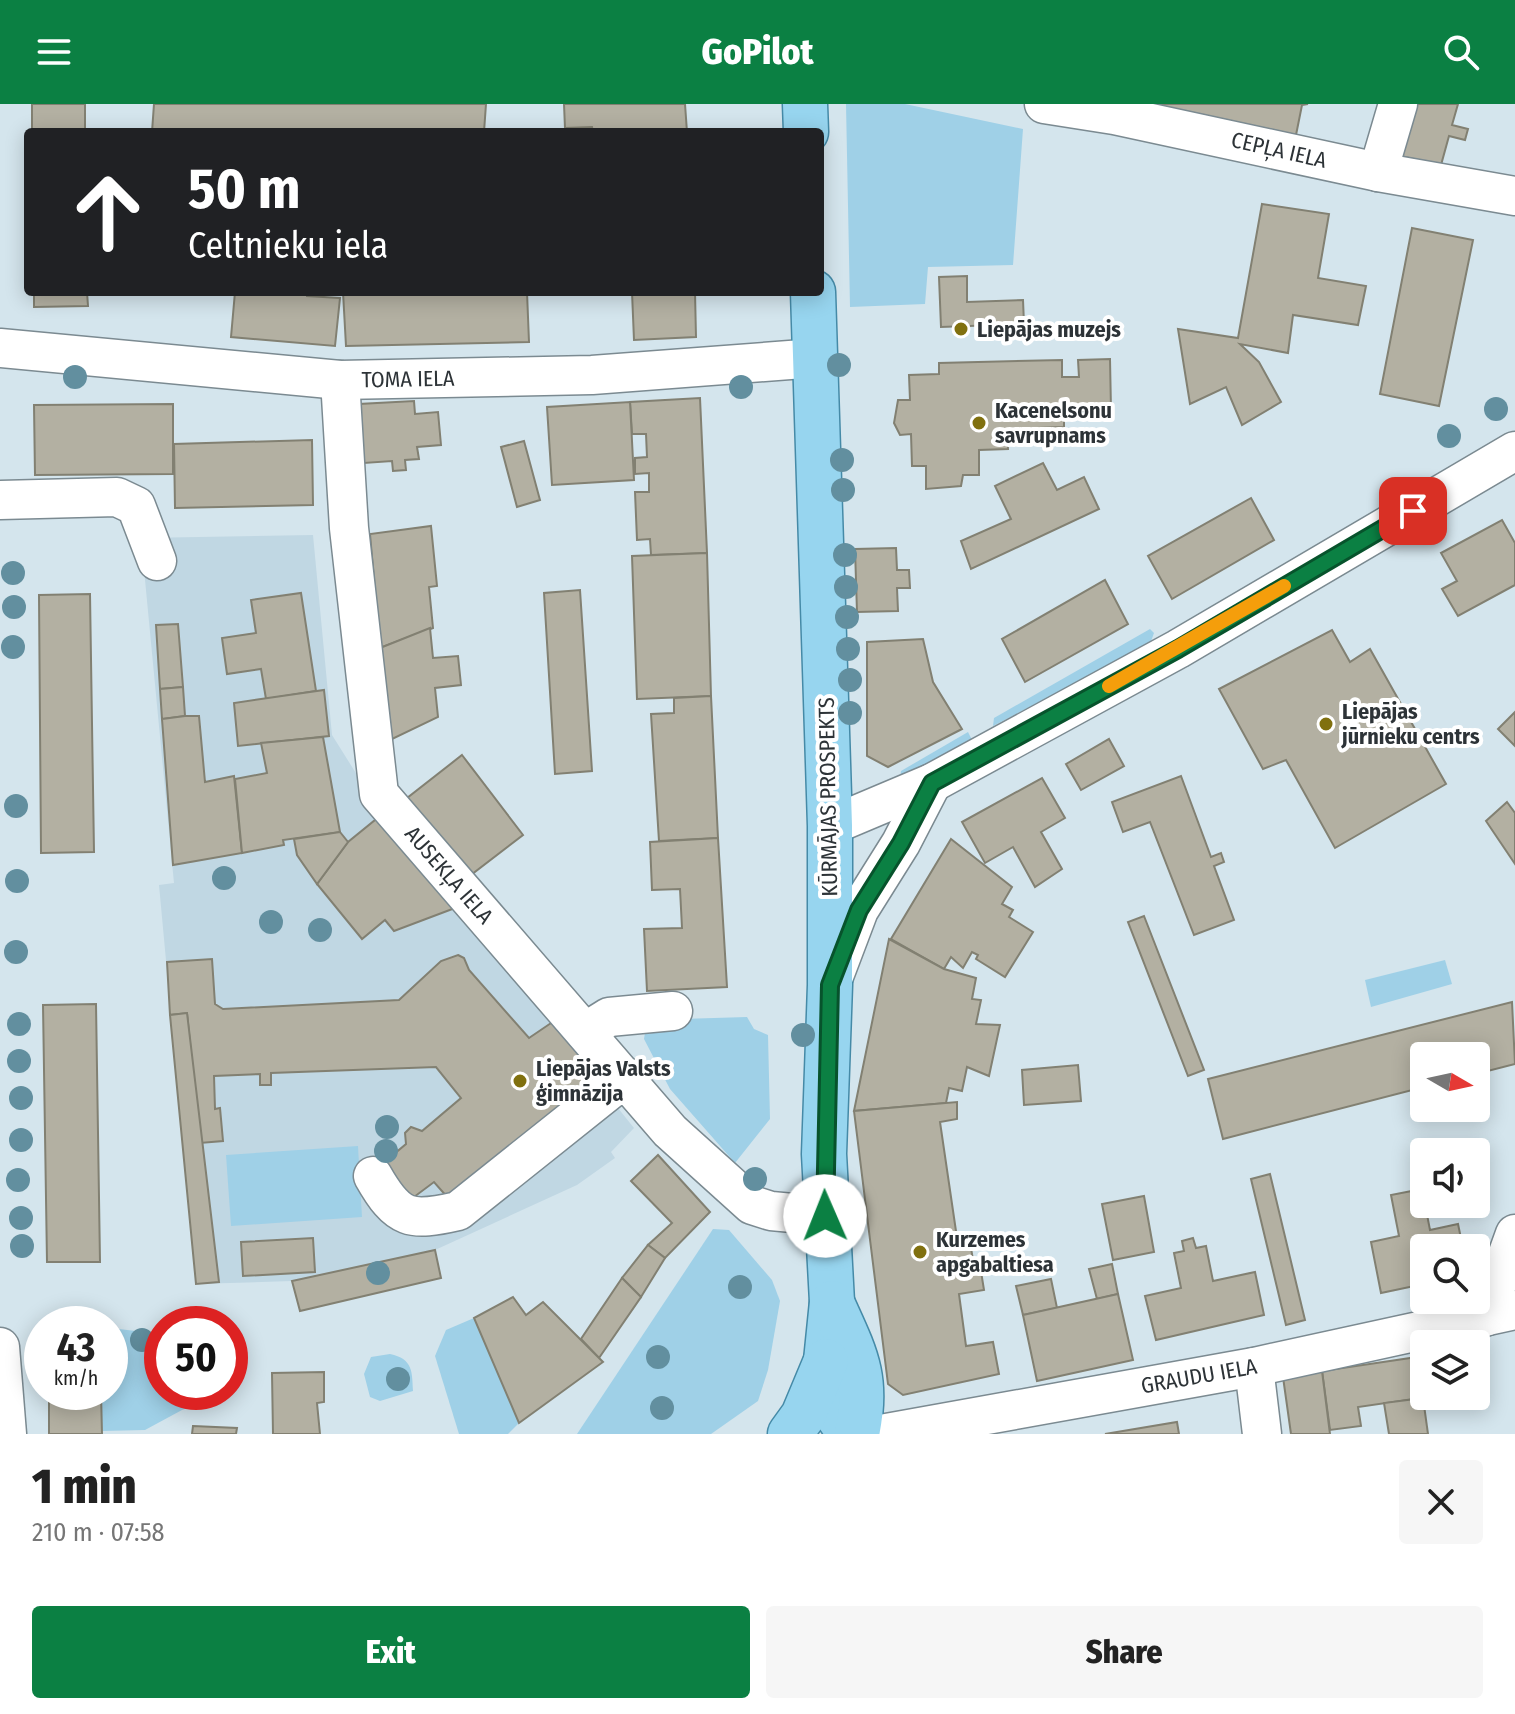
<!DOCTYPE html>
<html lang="en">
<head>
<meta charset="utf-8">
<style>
	body { margin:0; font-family:"Fira Sans Condensed",sans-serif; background:#f6f6f6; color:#222; height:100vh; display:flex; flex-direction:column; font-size:30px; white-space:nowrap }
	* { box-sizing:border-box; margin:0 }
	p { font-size:26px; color:#767676 }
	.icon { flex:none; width:44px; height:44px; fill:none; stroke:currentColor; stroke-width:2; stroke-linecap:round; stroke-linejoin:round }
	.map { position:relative; height:1330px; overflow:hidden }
	.details { display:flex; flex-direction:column; background:#fff; flex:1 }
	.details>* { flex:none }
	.hud { position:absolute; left:24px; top:24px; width:800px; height:168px; border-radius:8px; box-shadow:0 4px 20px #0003; background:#202124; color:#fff; overflow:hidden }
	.needle { width:52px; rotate:99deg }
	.buttons { position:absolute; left:1410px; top:938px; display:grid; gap:16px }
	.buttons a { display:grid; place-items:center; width:80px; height:80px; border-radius:8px; background:#fff; box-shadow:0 4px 20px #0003; font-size:40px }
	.speed { position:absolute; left:24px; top:1202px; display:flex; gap:16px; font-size:40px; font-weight:700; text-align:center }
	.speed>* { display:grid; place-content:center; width:104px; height:104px; border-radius:50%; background:#fff; box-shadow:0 4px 20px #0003; line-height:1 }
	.speed small { font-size:20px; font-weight:400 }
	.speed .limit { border:12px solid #d22; background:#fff; color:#111 }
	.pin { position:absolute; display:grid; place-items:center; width:68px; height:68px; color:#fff; margin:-34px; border-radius:16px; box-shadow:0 4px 12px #0006 }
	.me { position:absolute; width:88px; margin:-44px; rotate:359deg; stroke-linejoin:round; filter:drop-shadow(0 0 6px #0008) }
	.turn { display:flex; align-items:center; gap:28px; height:168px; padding:0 32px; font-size:36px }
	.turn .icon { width:104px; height:104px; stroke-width:2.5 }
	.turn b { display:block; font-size:56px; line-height:68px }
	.round { display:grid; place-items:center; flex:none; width:84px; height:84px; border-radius:8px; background:#f6f6f6 }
	.head { display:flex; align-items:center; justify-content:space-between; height:136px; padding:0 32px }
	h1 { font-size:48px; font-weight:800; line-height:60px }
	.button { display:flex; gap:16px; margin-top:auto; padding:16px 32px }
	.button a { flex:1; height:92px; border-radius:8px; background:#0b8043; color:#fff; font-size:32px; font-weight:800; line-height:92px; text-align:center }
	.button a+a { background:#f6f6f6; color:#222 }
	header { display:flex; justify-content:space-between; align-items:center; height:104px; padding:0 32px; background:#0b8043; color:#fff; font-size:36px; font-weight:800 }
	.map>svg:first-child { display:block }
</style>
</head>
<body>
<header><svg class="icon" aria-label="menu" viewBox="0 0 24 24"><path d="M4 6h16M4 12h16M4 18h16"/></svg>GoPilot<svg class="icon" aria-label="search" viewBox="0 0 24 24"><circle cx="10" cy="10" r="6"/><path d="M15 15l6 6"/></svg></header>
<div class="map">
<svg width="1515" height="1330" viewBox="0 0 1515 1330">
	<rect width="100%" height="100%" fill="#d4e5ed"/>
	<path fill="#c0d7e3" d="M313,431L332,631L381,709L634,1024L611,1048L615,1054L577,1081L435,1146L292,1177L196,1180L159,781L174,779L141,434Z"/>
	<g fill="#9fd0e7">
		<path d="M846,0H905L1023,25L1013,161L928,163L925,200L850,203Z"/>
		<path d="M1150,525L1154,529L1150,540L993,622L994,614Z"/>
		<path d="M968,628L972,636L970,642L900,674L901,667Z"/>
		<path d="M1445,856L1452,880L1371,903L1365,876Z"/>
		<path d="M747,913L754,925L768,931L770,1015L735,1059L670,985L644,935L647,916Z"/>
		<path d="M358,1042L362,1113L231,1122L226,1051Z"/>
		<path d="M713,1125L729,1126L772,1176L780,1197L768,1266L758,1297L711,1330H577Z"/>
		<path d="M474,1214L519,1319L508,1330H459L435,1252L446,1226Z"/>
		<path d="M110,1224L162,1230V1288H222V1292L182,1306L145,1326L102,1327L101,1288H110Z"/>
		<path d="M390,1250C413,1255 412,1267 413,1287L380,1297L370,1293L364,1270L371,1253Z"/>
	</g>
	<g fill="#b3b0a2" stroke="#828072" stroke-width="2">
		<rect x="32" y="0" width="53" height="28"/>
		<path d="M154,0H486L484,28H152Z"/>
		<path d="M564,0H685L687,28H593L592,23L565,24Z"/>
		<path d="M1147,0H1308L1302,1L1296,31Z"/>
		<path d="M1415,0H1458L1452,21L1468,25L1465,36L1449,32L1441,61L1400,52Z"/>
		<path d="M1262,100L1329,110L1318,174L1366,182L1358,221L1293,211L1288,249L1240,240L1259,258L1281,298L1242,321L1226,283L1190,300L1178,225L1238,234Z"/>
		<path d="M1412,124L1473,136L1439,302L1380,290Z"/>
		<path d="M967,172V198L1023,196L1024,220L941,223L939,173Z"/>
		<path d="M34,188H87L88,202L34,203Z"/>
		<path d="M235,188H307V192L340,194L335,242L231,233Z"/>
		<path d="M343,188H527L529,238L346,242Z"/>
		<path d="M632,188H695L696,233L634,236Z"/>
		<path d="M1110,255L1111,306L1064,307V323L1007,325L1008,345L979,346V371H963L961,382L926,385V362H912L911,330L900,331L894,319L898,296H910L909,271L939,270V259L1062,256V273H1079L1078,256Z"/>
		<path d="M700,294L707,449L651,451L650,435L637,436L635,388H649V369L635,370V354L647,353L646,330H632L630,298Z"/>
		<path d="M414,297L415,310L438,308L441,341L417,343L419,355L405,356L406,366L393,367L392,357L364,359L359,300Z"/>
		<path d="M630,298L634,376L552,381L547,303Z"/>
		<path d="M173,300V370L35,371L34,301Z"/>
		<path d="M312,336L313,401L175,404L174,340Z"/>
		<path d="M524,337L540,396L517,403L501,343Z"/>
		<path d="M1043,359L1057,386L1084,373L1099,405L971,465L961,437L1011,415L995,382Z"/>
		<path d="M1251,394L1274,436L1172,495L1148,452Z"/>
		<path d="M1502,416L1515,439V481L1458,512L1442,485L1457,477L1441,449Z"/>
		<path d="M431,422L437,482L429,483L433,524L380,544L370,430Z"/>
		<path d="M896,444L897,466H909L910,484H897L898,507L857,508L855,445Z"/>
		<path d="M707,449L711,592L637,595L632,452Z"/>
		<path d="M1105,476L1128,520L1025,578L1002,535Z"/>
		<path d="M580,486L592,667L555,670L544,489Z"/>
		<path d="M301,489L316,587L266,595L261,565L227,570L222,534L256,529L251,496Z"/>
		<path d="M90,490L94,748L41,749L39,491Z"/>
		<path d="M178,520L183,583L160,585L156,521Z"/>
		<path d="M430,524L433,554L458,552L461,581L435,584L438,613L388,637L380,544Z"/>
		<path d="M1332,526L1350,558L1370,545L1446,680L1335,744L1286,656L1263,665L1219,585Z"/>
		<path d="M923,535L933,578L962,625L888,663L867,652V538Z"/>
		<path d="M183,583L185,612L162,615L160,585Z"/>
		<path d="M324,586L329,632L238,642L234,599Z"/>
		<path d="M711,592L718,734L659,737L651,610L674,609V594Z"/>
		<path d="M1515,608V642L1498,625Z"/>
		<path d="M185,612H199L205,678L234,672L242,749L173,761L162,615Z"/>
		<path d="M323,633L340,728L283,736L284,741L242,749L235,675L267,669L261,639Z"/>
		<path d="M1109,635L1124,662L1081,686L1066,660Z"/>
		<path d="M462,651L523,731L463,777L402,698Z"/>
		<path d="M1181,672L1211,753L1221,749L1224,758L1214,762L1234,816L1194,831L1150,718L1123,728L1112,698Z"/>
		<path d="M1042,674L1065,714L1041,728L1062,765L1035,783L1013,743L985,759L962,718Z"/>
		<path d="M1507,698L1515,709V760L1486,717Z"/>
		<path d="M380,712L455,804L394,827L385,816L362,835L317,780L348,738Z"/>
		<path d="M340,728L348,738L317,780L297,751L294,735Z"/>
		<path d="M718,734L727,883L647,887L644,825L682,824L680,785L652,786L650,738Z"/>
		<path d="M951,735L1012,783L1002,800L1013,806L1009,813L1033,828L1005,873L976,855L978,851L972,848L963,864L951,853L944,865L891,835Z"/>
		<path d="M1144,812L1204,966L1188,972L1128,818Z"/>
		<path d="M889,835L944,865L976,874L972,895L981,896L976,920L1000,921L989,972L967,963L962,987L949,984L946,999L854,1007Z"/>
		<path d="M458,851L464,854L469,866L529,934L554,917L598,974L449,1095L434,1078L410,1096L381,1061L406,1040L405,1029L411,1023L422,1027L461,994L436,963L271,969V981H260V970L214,972L215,1005L220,1004L223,1037L200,1039L187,909L170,911L167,858L212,855L215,900L223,905L399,896L441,857Z"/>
		<path d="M1512,898L1515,960L1476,970V952H1424V983L1223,1035L1208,975Z"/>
		<path d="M96,900L100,1158H47L43,901Z"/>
		<path d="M187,909L219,1178L196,1180L170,911Z"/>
		<path d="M1078,961L1081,997L1024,1001L1022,966Z"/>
		<path d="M957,998V1015L940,1018L957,1134L969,1132L973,1156L979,1155L984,1186L959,1190L966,1242L993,1238L999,1270L903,1291L888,1280L854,1007Z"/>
		<path d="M658,1051L710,1108L665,1154L648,1141L672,1119L631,1077Z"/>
		<path d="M1270,1070L1305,1216L1286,1221L1251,1075Z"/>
		<path d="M1422,1085L1430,1126L1458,1120L1463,1144H1424V1180L1381,1189L1371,1138L1399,1132L1391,1091Z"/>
		<path d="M1144,1092L1154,1148L1113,1156L1102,1100Z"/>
		<path d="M313,1134L315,1168L243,1172L241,1138Z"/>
		<path d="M1193,1134L1196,1144L1206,1142L1213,1177L1255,1168L1264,1211L1156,1236L1145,1192L1181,1184L1174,1149L1184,1147L1182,1137Z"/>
		<path d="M648,1141L665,1154L641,1193L622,1174Z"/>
		<path d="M435,1146L441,1174L300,1207L292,1177Z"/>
		<path d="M1112,1160L1118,1190L1097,1195L1089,1165Z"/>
		<path d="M622,1174L641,1193L599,1254L581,1235Z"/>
		<path d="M1051,1175L1057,1204L1023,1211L1016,1182Z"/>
		<path d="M1118,1190L1133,1256L1037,1277L1023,1211Z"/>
		<path d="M513,1193L526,1211L543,1198L603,1258L519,1319L474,1214Z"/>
		<path d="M1424,1252V1292H1434L1358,1303L1361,1322L1330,1326L1322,1267Z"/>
		<path d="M1322,1267L1330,1330H1291L1283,1273Z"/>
		<path d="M324,1268V1298L317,1299L320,1330H273L272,1269Z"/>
		<path d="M49,1288H101L102,1330H49Z"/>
		<path d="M1423,1294L1428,1330H1389L1384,1299Z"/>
		<path d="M1177,1318L1179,1330H1105Z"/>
		<path d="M193,1322L237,1324L236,1330H192Z"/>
	</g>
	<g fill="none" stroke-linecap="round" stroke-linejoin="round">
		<defs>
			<g id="minor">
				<path d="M1044,0L1114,11L1378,68L1515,92"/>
				<path d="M1378,68L1398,0"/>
				<path d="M0,244L340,276L592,271L816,254"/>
				<path d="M340,276L349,424L379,690L670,1027L752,1101L771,1107L825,1112"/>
				<path d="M0,396L117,393L136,402L157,457"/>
				<path d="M830,722L932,679L1178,545L1515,347"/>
				<path d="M834,872L859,806L901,739L932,679"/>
				<path d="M585,928L609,913L673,907"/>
				<path d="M373,1072C398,1116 410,1118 458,1107L626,973"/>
				<path d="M1485,1213L1515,1130"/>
				<path d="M0,1243L7,1330"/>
				<path d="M1254,1263L1262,1330"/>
				<path d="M881,1330L1254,1263L1515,1206"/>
			</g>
			<g id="major">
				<path d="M805,0L806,28"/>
				<path d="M813,188L830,722V881L824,1050L832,1198L826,1257L833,1305L850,1330"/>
				<path d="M832,1199C855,1250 869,1273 857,1330"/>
				<path d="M790,1330L803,1312L826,1257"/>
			</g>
		</defs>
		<use href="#minor" stroke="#7b8a91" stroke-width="41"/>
		<use href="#major" stroke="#458aa7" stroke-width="47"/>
		<use href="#minor" stroke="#fff" stroke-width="38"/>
		<use href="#major" stroke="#97d5ef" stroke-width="44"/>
	</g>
	<g fill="#628f9f">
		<circle cx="839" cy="261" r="12"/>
		<circle cx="75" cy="273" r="12"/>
		<circle cx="741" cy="283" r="12"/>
		<circle cx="1496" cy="305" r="12"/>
		<circle cx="1449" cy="332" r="12"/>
		<circle cx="842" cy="356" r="12"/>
		<circle cx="843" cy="386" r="12"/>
		<circle cx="845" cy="451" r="12"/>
		<circle cx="13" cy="469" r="12"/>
		<circle cx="846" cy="483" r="12"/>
		<circle cx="14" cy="503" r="12"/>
		<circle cx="847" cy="513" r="12"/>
		<circle cx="13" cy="543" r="12"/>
		<circle cx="848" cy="545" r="12"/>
		<circle cx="850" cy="576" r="12"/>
		<circle cx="850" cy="609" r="12"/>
		<circle cx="16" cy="702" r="12"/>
		<circle cx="224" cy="774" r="12"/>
		<circle cx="17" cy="777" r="12"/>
		<circle cx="271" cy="818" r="12"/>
		<circle cx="320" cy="826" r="12"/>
		<circle cx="16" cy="848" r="12"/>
		<circle cx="19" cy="920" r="12"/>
		<circle cx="803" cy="931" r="12"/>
		<circle cx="19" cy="957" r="12"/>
		<circle cx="21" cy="994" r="12"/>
		<circle cx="387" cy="1023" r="12"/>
		<circle cx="21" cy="1036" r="12"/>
		<circle cx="386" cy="1047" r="12"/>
		<circle cx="755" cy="1075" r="12"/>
		<circle cx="18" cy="1076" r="12"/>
		<circle cx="21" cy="1114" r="12"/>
		<circle cx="22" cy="1142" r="12"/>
		<circle cx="378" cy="1169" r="12"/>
		<circle cx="740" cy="1183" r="12"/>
		<circle cx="142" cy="1236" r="12"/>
		<circle cx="658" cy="1253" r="12"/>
		<circle cx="398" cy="1275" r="12"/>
		<circle cx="662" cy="1304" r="12"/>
	</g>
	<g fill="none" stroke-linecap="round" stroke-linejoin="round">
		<defs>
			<path id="route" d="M825,1112L830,881L859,806L901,739L932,679L1178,545L1413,407"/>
		</defs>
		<use href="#route" stroke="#07532c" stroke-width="20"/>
		<use href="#route" stroke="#0b8043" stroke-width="14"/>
		<path stroke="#f59e0b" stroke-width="14" d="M1109,582L1284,482"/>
	</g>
	<g fill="#80700f" stroke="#fff" stroke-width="3">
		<circle cx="961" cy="225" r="8"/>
		<circle cx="979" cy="319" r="8"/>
		<circle cx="1326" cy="620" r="8"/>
		<circle cx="520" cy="977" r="8"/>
		<circle cx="920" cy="1148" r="8"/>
	</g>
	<g text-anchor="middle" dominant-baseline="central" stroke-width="8" stroke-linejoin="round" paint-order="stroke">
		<g font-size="22" fill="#2d3337" stroke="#fff">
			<text transform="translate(1279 46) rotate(13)">CEPĻA IELA</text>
			<text transform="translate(408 275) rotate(-1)">TOMA IELA</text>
			<text transform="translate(828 693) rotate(-91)">KŪRMĀJAS PROSPEKTS</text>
			<text transform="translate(449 771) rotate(49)">AUSEKĻA IELA</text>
			<text transform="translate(1199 1272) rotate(-10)">GRAUDU IELA</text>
		</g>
		<g font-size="22" font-weight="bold" fill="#2d3337" stroke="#fff" text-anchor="start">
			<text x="977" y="225">Liepājas muzejs</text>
			<text x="995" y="306">Kacenelsonu<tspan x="995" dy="25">savrupnams</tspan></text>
			<text x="1342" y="607">Liepājas<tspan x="1342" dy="25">jūrnieku centrs</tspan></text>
			<text x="536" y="964">Liepājas Valsts<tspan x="536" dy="25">ģimnāzija</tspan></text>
			<text x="936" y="1135">Kurzemes<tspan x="936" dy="25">apgabaltiesa</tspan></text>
		</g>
	</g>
</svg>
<div class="buttons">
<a><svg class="needle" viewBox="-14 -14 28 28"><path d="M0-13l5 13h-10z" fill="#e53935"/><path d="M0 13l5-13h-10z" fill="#767676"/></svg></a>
<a><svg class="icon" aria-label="sound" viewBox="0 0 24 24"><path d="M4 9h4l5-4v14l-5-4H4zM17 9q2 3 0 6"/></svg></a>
<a><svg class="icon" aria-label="search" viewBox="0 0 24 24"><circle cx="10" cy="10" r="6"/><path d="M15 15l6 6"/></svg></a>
<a><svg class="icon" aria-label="layers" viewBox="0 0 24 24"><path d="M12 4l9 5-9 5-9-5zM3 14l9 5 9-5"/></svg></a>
</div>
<div class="speed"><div>43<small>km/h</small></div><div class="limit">50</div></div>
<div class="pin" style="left:1413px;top:407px;background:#d93025"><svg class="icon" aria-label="arrive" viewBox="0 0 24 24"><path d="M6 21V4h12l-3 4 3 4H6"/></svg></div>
<svg class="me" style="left:825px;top:1112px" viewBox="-20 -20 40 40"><circle r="19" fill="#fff"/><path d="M0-13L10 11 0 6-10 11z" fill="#0b8043"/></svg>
<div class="hud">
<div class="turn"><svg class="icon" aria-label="ahead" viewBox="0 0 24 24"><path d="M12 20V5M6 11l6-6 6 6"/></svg><div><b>50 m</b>Celtnieku iela</div></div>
</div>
</div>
<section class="details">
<div class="head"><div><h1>1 min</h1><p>210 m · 07:58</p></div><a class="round"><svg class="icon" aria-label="close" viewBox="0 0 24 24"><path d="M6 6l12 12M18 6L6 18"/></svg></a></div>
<div class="button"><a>Exit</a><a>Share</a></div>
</section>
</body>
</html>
